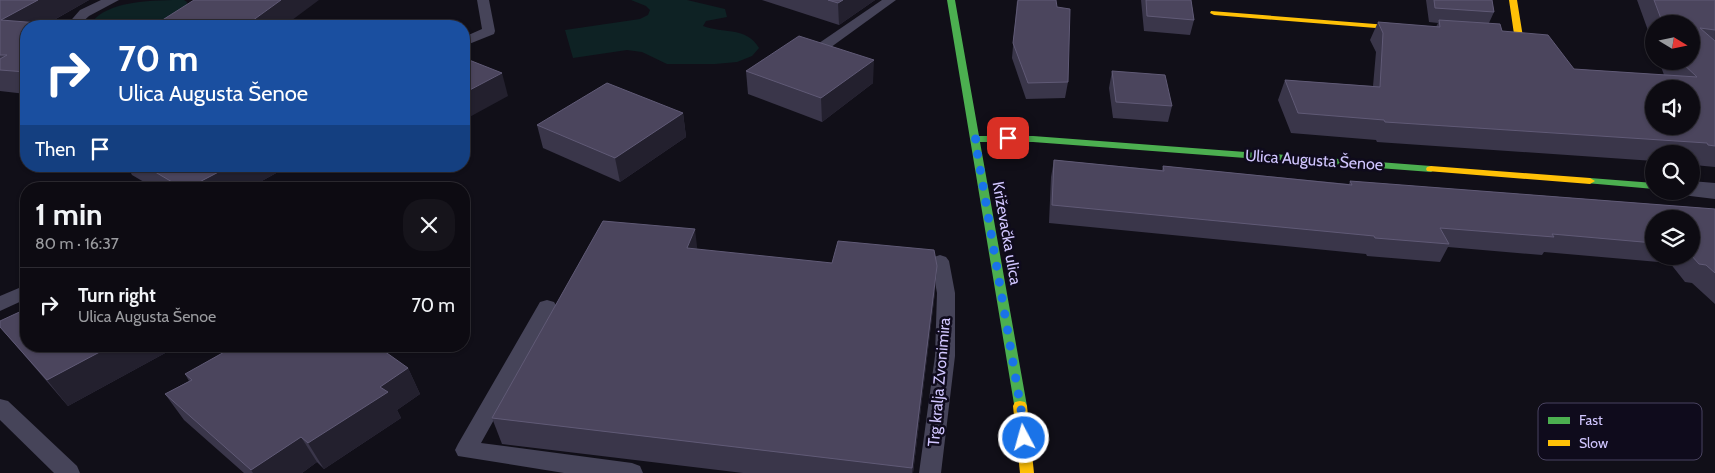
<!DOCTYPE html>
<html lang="en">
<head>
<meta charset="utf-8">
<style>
	body { margin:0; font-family:Cabin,sans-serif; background:#16141b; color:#f1f3f6; height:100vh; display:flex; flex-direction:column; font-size:19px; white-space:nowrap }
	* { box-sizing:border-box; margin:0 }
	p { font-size:16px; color:#9a9b9f }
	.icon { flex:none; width:28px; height:28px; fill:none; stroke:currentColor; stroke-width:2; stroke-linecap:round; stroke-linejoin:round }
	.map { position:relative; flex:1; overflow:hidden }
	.drawer { position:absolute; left:20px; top:182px; width:450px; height:170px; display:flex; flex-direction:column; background:#0d0b12; border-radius:20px; box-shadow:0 1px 4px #0004,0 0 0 1px #2d2b32 }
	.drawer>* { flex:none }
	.top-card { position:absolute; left:20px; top:20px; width:450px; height:152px; border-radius:20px; box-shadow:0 1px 4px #0004,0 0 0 1px #2d2b32; background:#1a4fa0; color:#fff; overflow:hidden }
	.needle { width:32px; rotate:100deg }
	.fabs { position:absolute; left:1645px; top:15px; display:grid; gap:10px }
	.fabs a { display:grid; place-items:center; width:55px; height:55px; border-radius:50%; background:#0d0b12; box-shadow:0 1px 4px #0004,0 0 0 1px #2d2b32; font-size:25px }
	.pin { position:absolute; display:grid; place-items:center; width:42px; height:42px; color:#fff; margin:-21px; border-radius:10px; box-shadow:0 2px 8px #0006 }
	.me { position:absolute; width:55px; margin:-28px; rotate:354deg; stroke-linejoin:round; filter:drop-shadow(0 0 4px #0008) }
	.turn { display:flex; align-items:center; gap:18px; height:105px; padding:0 15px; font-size:22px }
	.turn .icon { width:65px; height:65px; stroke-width:2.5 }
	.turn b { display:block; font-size:35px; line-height:42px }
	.then { display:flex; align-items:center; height:48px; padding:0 15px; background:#0003; gap:10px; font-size:19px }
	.round { display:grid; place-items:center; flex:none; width:52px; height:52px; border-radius:20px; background:#16141b }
	.overview { display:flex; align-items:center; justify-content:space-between; height:85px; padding:0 15px }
	h1 { font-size:30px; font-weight:800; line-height:38px }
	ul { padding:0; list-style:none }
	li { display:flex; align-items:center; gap:15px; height:75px; padding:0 15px; border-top:1px solid #2d2b32 }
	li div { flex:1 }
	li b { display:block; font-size:19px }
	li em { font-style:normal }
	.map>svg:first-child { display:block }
</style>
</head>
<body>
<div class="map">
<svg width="1715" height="473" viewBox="0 0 1715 473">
	<rect width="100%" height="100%" fill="#110f18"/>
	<g fill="#0e2224">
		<path d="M184,0L187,2L186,10L157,26H92L91,24C105,0 157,0 184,0Z"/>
		<path d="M631,0H687L725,9L727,17L706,21L703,26C723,34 746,26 759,48L752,56L737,62L715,64H667L642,52L627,50L573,58L565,30L640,19L648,15L650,10L646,6Z"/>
	</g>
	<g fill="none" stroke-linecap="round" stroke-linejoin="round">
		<g fill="#464459" fill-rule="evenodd">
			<path d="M101,0H119L89,16L78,26H66L80,10Z"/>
			<path d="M477,0H489L495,31L494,34L464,46V37L482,29Z"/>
			<path d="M882,0H896L816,58H806L804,55L806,52Z"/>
			<path d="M940,255L946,257L949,261L955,293V356L941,473H919L935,356L937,293L931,261L934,257Z"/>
			<path d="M26,285V299L0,311V296Z"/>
			<path d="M547,300L554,302L557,307L481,443L632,463L640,466L643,473H564L458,456L455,450L458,444L540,302Z"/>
			<path d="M0,399L8,401L77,466L80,473H54L0,420Z"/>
		</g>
		<path fill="#464459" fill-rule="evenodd" d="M1691,181L1715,183V199L1682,195L1680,191H1691Z"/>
		<g fill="#4caf50" fill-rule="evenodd">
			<path d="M947,0H955L979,136H1033L1431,166L1436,169L1431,172L1033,142H980L1027,406L1025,410L1020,411L1015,410Z"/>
			<path d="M1590,178L1654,183V189L1586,183L1585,181Z"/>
		</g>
		<g fill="#ffc107" fill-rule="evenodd">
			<path d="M1509,0H1517L1523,37L1522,39L1483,37L1482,35L1486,32L1514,34Z"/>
			<path d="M1211,11L1413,27L1417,29L1413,31L1214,15L1210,13Z"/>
			<path d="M1431,166L1590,178L1595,181L1590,184L1427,171L1426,169L1427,167Z"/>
			<path d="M1020,401L1025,402L1027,406L1034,473H1020L1013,406L1015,402Z"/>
		</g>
	</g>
	<g fill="#3a364a" fill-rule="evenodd">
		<path d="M0,0H89L47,24L26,26V94L0,91Z"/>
		<path d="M762,0H875L839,25Z"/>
		<path d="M1017,0L1068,82L1065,98L1026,99L1012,58Z"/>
		<path d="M1141,0H1191L1194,20L1190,35L1144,31Z"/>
		<path d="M1426,0H1492L1494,12L1489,23L1502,31L1574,69L1664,75L1659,61H1691V24H1654V47L1637,0H1715V167L1694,165L1691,163V154H1654V161L1377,142L1376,140L1291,133L1278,100L1285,80L1373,86L1376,52L1370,40L1378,22L1436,27L1438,23L1429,22Z"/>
		<path d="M746,71L873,83L822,122L748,94Z"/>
		<path d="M1112,71L1172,106L1168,122L1113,118L1109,88Z"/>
		<path d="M683,113L686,137L620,182L543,148L537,125Z"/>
		<path d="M1054,160L1162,170L1163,166L1349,184L1350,181L1715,209V304L1692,283L1685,282L1670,263L1544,252L1542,255L1448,247L1440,262L1367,256L1366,254L1049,223L1051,177ZM1654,219H1691V256H1654Z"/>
		<path d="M127,166H289L247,189H156L132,175Z"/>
		<path d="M698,249L935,292L913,473H743L502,444L492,418Z"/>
		<path d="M0,327L26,346H178L68,406Z"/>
		<path d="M408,368L420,394L397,410L401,418L324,469L317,462L302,473H244L184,420L165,394L189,381L185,374Z"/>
	</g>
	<g fill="#23202e">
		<path d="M38,0H89L43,26L1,20Z"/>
		<path d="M281,0H319L284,26H245Z"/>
		<path d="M843,0H875L839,25L838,3Z"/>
		<path d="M874,60L873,83L822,122L821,98Z"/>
		<path d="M502,73L508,96L464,120V93Z"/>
		<path d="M683,113L686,137L620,182L615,158Z"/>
		<path d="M230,166H289L247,189H186Z"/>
		<path d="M695,229L698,255L687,248Z"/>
		<path d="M937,266L935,292L913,473H912Z"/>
		<path d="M111,346H178L68,406L47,380Z"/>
		<path d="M408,368L420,394L397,410L401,418L324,469L308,443L380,387Z"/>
		<path d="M301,437L317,462L302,473H253L251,470Z"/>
	</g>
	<g fill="#4b455d" stroke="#605a76" fill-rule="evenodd">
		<path d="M0,0H38L1,20L77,26H26V72L0,70V59L7,55H0Z"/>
		<path d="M194,0H281L245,26H153Z"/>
		<path d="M828,0H843L838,3Z"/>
		<path d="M1018,0H1056L1057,7L1070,9L1068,82L1028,83L1013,43Z"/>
		<path d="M1146,0H1191L1194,20L1147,16Z"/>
		<path d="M1434,0H1492L1494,12L1435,8Z"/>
		<path d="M1654,0H1715V30L1700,28L1715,41V146L1708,145L1707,143L1385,122L1384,120L1298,113L1285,80L1380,87L1383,33L1378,22L1440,27L1439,20L1500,24L1502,31L1548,35L1574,69L1697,77L1680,61H1691V24H1663ZM1654,89H1691V126H1654Z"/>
		<path d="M799,36L874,60L821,98L746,71Z"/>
		<path d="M464,58L502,73L464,93Z"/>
		<path d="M1112,71L1165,75L1172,106L1116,102Z"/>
		<path d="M607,83L683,113L615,158L537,125Z"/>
		<path d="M1054,160L1164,171L1163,166L1352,185L1350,181L1715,209V273L1706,265L1699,264L1691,255V219H1654V243L1552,234L1554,237L1440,228L1449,244L1375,238L1374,236L1052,205Z"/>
		<path d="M145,166H230L186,189H184Z"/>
		<path d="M603,221L695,229L687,248L832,263L838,241L934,250L937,266L912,468L492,418Z"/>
		<path d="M26,309V346H111L47,380L0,327V321Z"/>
		<path d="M235,346H377L408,368L380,387L388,392L308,443L301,437L251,470L165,394L192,380L185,374Z"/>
	</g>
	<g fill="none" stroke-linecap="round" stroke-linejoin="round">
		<path stroke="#1a73e8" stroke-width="9" stroke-dasharray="0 16.2" d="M1008,138L975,139L1023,421L1024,438"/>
	</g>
	<g text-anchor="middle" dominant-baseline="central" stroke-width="5" stroke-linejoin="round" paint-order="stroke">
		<g font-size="16" fill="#d1c6ff" stroke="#0f0b1c">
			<text transform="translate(1314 160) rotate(4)">Ulica Augusta Šenoe</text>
			<text transform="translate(1007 233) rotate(80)">Križevačka ulica</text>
			<text transform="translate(939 382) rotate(-85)">Trg kralja Zvonimira</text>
		</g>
	</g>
	<rect x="1538" y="403" width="164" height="57" rx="8" fill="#0f0b1c" stroke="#494360" stroke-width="1"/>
	<rect x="1548" y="417" width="22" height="7" fill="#4caf50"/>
	<rect x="1548" y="440" width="22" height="6" fill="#ffc107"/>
	<g font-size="14" fill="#d1c6ff">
		<text x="1579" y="425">Fast</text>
		<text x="1579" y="448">Slow</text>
	</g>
</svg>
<div class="fabs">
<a><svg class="needle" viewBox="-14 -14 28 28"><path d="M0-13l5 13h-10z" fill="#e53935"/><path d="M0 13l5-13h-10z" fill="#9a9b9f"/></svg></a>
<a><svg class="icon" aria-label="sound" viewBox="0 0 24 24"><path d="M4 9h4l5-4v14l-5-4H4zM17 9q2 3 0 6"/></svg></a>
<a><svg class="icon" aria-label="search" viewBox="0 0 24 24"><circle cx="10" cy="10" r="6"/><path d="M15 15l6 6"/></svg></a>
<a><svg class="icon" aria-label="layers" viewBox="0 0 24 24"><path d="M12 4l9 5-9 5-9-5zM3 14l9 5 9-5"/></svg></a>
</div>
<div class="pin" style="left:1008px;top:138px;background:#d93025"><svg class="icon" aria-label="arrive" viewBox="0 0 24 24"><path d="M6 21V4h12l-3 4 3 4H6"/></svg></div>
<svg class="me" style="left:1024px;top:438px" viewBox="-20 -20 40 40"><circle r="17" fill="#1a73e8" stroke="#fff" stroke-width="3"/><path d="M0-11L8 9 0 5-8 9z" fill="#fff"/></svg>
<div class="top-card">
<div class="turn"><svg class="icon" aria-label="right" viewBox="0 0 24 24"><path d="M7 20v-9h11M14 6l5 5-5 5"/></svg><div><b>70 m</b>Ulica Augusta Šenoe</div></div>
<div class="then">Then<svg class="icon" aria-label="arrive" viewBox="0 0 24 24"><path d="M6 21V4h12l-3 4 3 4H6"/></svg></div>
</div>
<section class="drawer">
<div class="overview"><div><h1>1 min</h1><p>80 m · 16:37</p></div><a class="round"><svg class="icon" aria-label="close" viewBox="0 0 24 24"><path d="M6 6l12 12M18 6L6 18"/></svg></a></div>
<ul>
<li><svg class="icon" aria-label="right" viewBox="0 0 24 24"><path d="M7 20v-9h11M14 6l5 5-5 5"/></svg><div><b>Turn right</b><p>Ulica Augusta Šenoe</p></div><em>70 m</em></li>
</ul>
</section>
</div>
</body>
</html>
